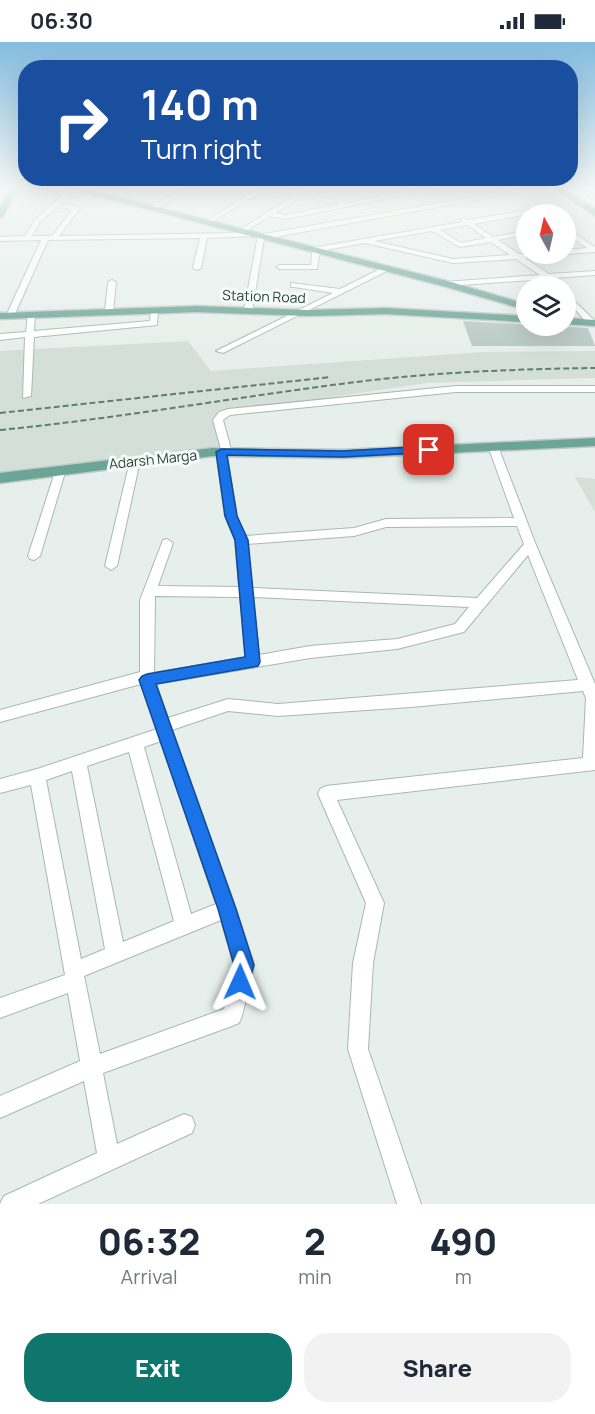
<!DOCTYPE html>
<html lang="en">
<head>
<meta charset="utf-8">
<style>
	body { margin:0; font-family:Manrope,sans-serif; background:#f2f2f3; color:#1f2937; height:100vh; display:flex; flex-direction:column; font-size:22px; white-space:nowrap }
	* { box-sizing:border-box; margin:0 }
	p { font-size:20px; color:#747a83 }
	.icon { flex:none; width:33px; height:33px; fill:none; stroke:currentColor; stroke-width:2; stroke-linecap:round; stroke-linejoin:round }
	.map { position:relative; height:1162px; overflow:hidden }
	.side { display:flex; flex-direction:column; background:#fff; flex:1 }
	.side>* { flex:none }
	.banner { position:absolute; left:18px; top:18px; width:560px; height:126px; border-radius:24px; box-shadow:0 6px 24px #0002; background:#1a4fa0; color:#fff; overflow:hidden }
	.needle { width:39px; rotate:352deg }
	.buttons { position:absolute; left:516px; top:162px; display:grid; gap:12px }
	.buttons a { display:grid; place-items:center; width:60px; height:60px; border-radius:50%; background:#fff; box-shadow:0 6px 24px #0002; font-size:30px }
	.pin { position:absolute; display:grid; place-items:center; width:51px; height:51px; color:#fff; margin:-26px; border-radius:12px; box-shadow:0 3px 9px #0006 }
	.me { position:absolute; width:66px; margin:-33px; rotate:1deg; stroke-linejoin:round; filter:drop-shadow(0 0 4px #0008) }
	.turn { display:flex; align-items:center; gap:21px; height:126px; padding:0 24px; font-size:27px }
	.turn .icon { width:78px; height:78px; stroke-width:2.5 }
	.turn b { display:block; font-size:42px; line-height:51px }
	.eta { display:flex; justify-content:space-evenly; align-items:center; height:102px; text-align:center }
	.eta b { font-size:36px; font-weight:800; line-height:42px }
	.button { display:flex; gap:12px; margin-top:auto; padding:12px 24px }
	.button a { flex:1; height:69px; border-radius:24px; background:#0f766e; color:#fff; font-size:24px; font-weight:800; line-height:69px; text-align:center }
	.button a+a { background:#f2f2f3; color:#1f2937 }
	.status { display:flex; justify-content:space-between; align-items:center; height:42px; padding:0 30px; background:#fff; direction:ltr }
	.status svg { height:16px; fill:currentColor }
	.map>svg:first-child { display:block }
</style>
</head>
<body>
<div class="status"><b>06:30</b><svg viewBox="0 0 49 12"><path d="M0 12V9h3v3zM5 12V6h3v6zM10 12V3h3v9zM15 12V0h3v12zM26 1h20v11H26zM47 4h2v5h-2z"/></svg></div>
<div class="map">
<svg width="595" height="1162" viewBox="0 0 595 1162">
	<rect width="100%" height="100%" fill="#e6efeb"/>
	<g fill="#d4dfda">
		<path d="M188,299L211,329L483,310L595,309V336L427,341L224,371L221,404L0,432V309Z"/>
		<path d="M575,435L595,437V470Z"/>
	</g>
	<path fill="#bbcac4" d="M463,279L588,286L595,304H472Z"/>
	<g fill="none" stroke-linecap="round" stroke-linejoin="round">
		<defs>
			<g id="minor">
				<path d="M70,146L76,147L61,162L81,165L59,194L237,191L238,189L295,153L266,147L208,182L203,181L259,146H280L346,161L424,146H439L286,177L270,174L243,191L254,192V194L207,196L201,226L197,228L193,226L200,196L48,198L14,274L7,276L6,274L41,198L0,199V195L25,194L35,178ZM302,155L341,162L286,173L275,171ZM57,165L73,167L52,194H32L40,180Z"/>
				<path d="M116,146H125L104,156L99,155Z"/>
				<path d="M184,146H193L152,168L147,167Z"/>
				<path d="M525,146H541L264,197L252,269L248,271L244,269L258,193Z"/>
				<path d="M567,146H575L595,159V164Z"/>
				<path d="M539,166L548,172H541L538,170L474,182L493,195L526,189V193L498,198L519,212H556L553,214L525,216L549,232L595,229V233L554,236L562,244H554L546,237L447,244L443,242L444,240L540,233L516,217L453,221L365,201L320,209L317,227H280L276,225L280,223H311L312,210L308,208L312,206L462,180L461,178L464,176L469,178ZM467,183L486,196L461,201L440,188ZM432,189L460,205L491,200L510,213L453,217L374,199Z"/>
				<path d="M566,186L595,205V210L566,212H563H566V208L587,206L566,191Z"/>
				<path d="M384,225L391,227L223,311L216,309L333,251L294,245H291V241L340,247Z"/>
				<path d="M112,238L116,240L113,269L109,271L105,269L108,240Z"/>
				<path d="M566,251L595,279V283H589L566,257Z"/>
				<path d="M151,265L158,267L157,283L34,295L31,354L23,356L25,295L0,298V292L26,290L28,271L35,273L34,289L150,279Z"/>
				<path d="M456,344H595V350H456L230,373L223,378L232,411L227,414L237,474L245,494L354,486L386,477L514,476L488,404L493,401L497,402L536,503L595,642V728L337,758L384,861L373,921L368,1007L421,1162H397L348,1007L353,921L366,861L318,752L320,747L326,744L583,716L586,656L583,649L411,665L278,674L228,669L172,688L236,867L254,923L242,974L239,981L232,984L103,1031L117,1102L184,1072L192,1075L195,1083L192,1091L38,1162H0L4,1154L97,1111L84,1039L0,1076V1054L80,1019L68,951L0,976V956L65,933L31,743L0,751V737L37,727L157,687L141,642L0,680V668L140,630V558L163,498L167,497L173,501L158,544L239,545L235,498L225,474L216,410L221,407L213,378L219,370L228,367ZM517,484L524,502L477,556L252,546L247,502L354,494L386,485ZM528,513L578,638L278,662L228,657L168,676L156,642L310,616L397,607L464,590ZM155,554L240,555L246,615L154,631ZM253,555L469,565L455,582L397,597L310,604L259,613ZM161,699L216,862L191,872L144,705ZM129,710L174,879L123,900L87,724ZM72,729L105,907L81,917L46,738ZM221,878L234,923L224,967L100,1012L84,934Z"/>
				<path d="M135,416L140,419L117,524L111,528L105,524L130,419Z"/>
				<path d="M61,424L66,427L40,514L34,518L30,517L28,514L56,427Z"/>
			</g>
			<g id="major">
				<path d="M11,146H19L4,173L0,176V165Z"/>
				<path d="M66,146H82L451,240L526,262V268L443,244Z"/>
				<path d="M553,146H563L595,167V174Z"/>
				<path d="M197,264L308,268L386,266L526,274V280L386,272L308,274L197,270L0,277V271Z"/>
				<path d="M566,276L595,278V284L566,282Z"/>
				<path d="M595,396V404L343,416L213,414L0,441V431L213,406L343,408Z"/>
			</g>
		</defs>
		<use href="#minor" stroke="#a8b8b2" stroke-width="2"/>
		<use href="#major" stroke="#c2cac8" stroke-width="3"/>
		<use href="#minor" fill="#fff" fill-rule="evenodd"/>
		<use href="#major" fill="#6aa596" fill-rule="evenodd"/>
		<g stroke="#5f7d75" stroke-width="2" stroke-dasharray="6 3" stroke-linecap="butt">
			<path d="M0,371L331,335"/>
			<path d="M0,388C122,376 242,354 364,339C441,330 518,327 595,326"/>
		</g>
	</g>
	<linearGradient id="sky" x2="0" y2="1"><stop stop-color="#84bce0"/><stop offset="0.47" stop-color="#f4f8f6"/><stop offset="1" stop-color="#f4f8f6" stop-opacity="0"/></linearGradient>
	<rect width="595" height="309" fill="url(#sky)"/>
	<path fill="#1a73e8" stroke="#114b97" stroke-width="1.5" d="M429,404L433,405V410L343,415L227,413L237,474L248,498L260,620L258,624L253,625L156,642L236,867L254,923L247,947L240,950L233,947L230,940L234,923L218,867L139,638L142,634L147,632L245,615L235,498L225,474L216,410L221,407L343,409Z"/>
	<g text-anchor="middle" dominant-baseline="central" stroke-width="6" stroke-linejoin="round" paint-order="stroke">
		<g font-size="14" fill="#24423a" stroke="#f7fbf9">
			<text transform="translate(264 254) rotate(2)">Station Road</text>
			<text transform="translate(153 417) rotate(-6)">Adarsh Marga</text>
		</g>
	</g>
</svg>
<div class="buttons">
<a><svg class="needle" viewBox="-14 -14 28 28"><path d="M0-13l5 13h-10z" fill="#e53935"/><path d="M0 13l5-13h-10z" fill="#747a83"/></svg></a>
<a><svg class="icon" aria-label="layers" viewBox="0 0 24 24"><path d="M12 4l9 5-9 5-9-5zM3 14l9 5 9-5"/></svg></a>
</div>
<div class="pin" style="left:429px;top:408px;background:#d93025"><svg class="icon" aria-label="arrive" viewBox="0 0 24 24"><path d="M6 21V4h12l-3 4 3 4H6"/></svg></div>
<svg class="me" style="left:240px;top:940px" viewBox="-20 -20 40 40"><path d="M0-17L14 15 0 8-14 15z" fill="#1a73e8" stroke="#fff" stroke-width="4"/></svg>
<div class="banner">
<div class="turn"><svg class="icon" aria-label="right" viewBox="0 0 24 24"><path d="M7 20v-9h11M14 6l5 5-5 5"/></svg><div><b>140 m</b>Turn right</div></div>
</div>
</div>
<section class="side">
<div class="eta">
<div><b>06:32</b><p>Arrival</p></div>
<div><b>2</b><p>min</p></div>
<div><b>490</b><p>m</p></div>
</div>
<div class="button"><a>Exit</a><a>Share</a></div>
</section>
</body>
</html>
